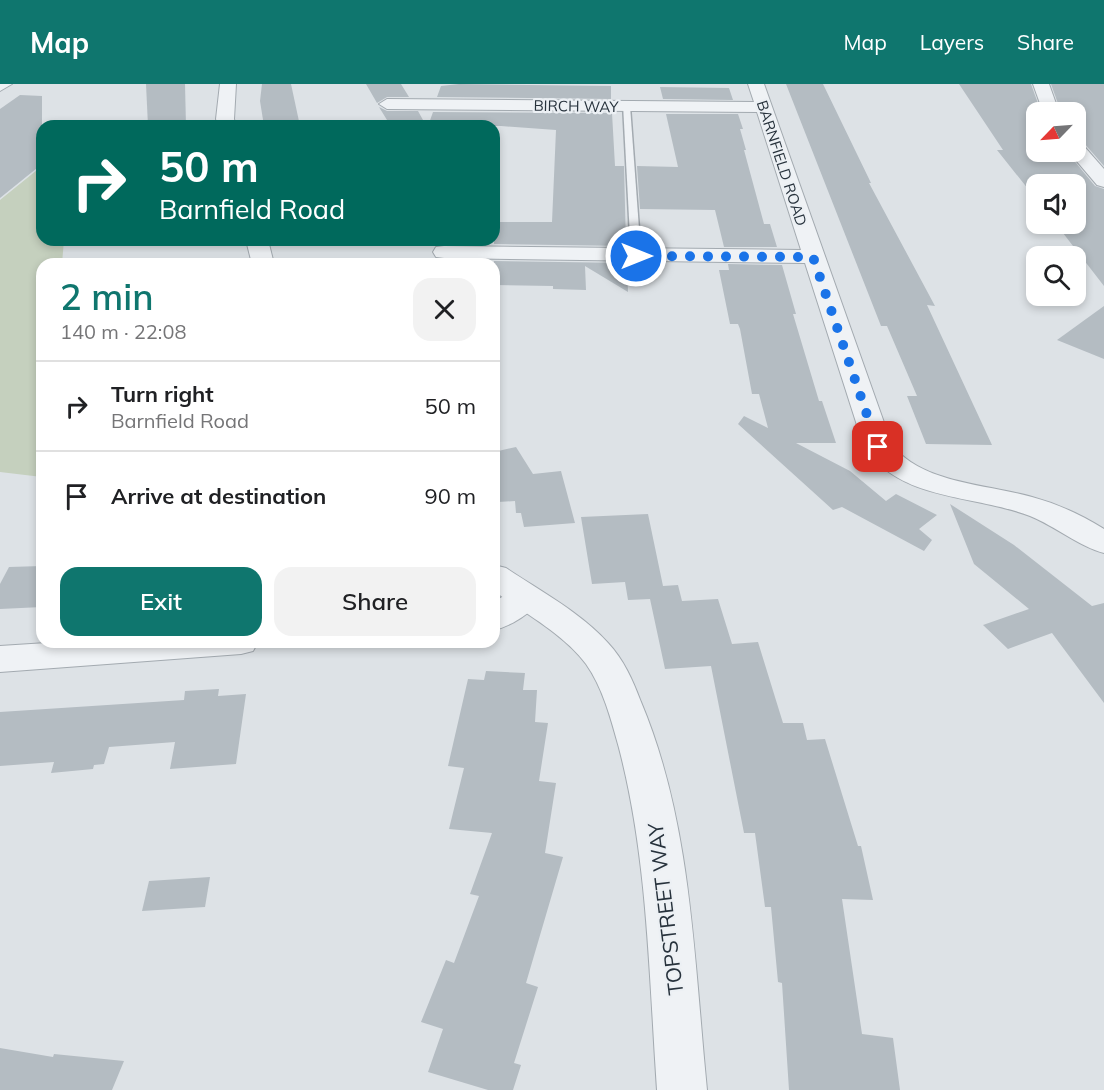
<!DOCTYPE html>
<html lang="en">
<head>
<meta charset="utf-8">
<style>
	body { margin:0; font-family:Mulish,sans-serif; background:#f2f2f2; color:#202124; height:100vh; display:flex; flex-direction:column; font-size:22px; white-space:nowrap }
	* { box-sizing:border-box; margin:0 }
	p { font-size:20px; color:#757577 }
	.icon { flex:none; width:33px; height:33px; fill:none; stroke:currentColor; stroke-width:2; stroke-linecap:round; stroke-linejoin:round }
	.map { position:relative; flex:1; overflow:hidden }
	.panel { position:absolute; left:36px; top:174px; width:464px; height:390px; display:flex; flex-direction:column; background:#fff; border-radius:18px; box-shadow:0 3px 9px #0003 }
	.panel>* { flex:none }
	.banner { position:absolute; left:36px; top:36px; width:464px; height:126px; border-radius:18px; box-shadow:0 3px 9px #0003; background:#00695c; color:#fff; overflow:hidden }
	.needle { width:39px; rotate:245deg }
	.controls { position:absolute; left:1026px; top:18px; display:grid; gap:12px }
	.controls a { display:grid; place-items:center; width:60px; height:60px; border-radius:12px; background:#fff; box-shadow:0 3px 9px #0003; font-size:30px }
	.pin { position:absolute; display:grid; place-items:center; width:51px; height:51px; color:#fff; margin:-26px; border-radius:12px; box-shadow:0 3px 9px #0006 }
	.me { position:absolute; width:66px; margin:-33px; rotate:90deg; stroke-linejoin:round; filter:drop-shadow(0 0 4px #0008) }
	.turn { display:flex; align-items:center; gap:21px; height:126px; padding:0 24px; font-size:27px }
	.turn .icon { width:78px; height:78px; stroke-width:2.5 }
	.turn b { display:block; font-size:42px; line-height:51px }
	.round { display:grid; place-items:center; flex:none; width:63px; height:63px; border-radius:18px; background:#f2f2f2 }
	.summary { display:flex; align-items:center; justify-content:space-between; height:102px; padding:0 24px }
	h1 { font-size:36px; font-weight:600; line-height:45px; color:#0f766e }
	.primary-button { display:flex; gap:12px; margin-top:auto; padding:12px 24px }
	.primary-button a { flex:1; height:69px; border-radius:18px; background:#0f766e; color:#fff; font-size:24px; font-weight:600; line-height:69px; text-align:center }
	.primary-button a+a { background:#f2f2f2; color:#202124 }
	ul { padding:0; list-style:none }
	li { display:flex; align-items:center; gap:18px; height:90px; padding:0 24px; border-top:2px solid #e0e0e0 }
	li div { flex:1 }
	li b { display:block; font-size:22px }
	li em { font-style:normal }
	header { display:flex; align-items:center; gap:36px; box-sizing:border-box; height:84px; padding:0 30px; background:#0f766e; color:#fff }
	header strong { font-size:28px }
	nav { display:flex; gap:33px; margin-inline-start:auto; font-size:21px }
	.map>svg:first-child { display:block }
</style>
</head>
<body>
<header>
<strong>Map</strong>
<nav><a>Map</a><a>Layers</a><a>Share</a></nav>
</header>
<div class="map">
<svg width="1104" height="1006" viewBox="0 0 1104 1006">
	<rect width="100%" height="100%" fill="#dde2e6"/>
	<path fill="#c5d0be" d="M42,82V156H64L62,180H42V393L0,388V116Z"/>
	<g fill="#b4bcc2">
		<path d="M146,0H185L186,42H148Z"/>
		<path d="M262,0H291L300,42H264L260,17Z"/>
		<path d="M366,0H401L409,13H387L377,19Z"/>
		<path d="M459,0L611,2V15L437,13L441,2Z"/>
		<path d="M786,0H823L871,99H869L935,222L927,221L992,361L926,360L907,312H917L887,242H881Z"/>
		<path d="M959,0H1031L1041,28H1036V68H1067L1095,102L1104,105V202L1056,140H1076V100H1036V115L997,66H1003Z"/>
		<path d="M1051,0H1104V82L1084,59L1076,57V28H1061Z"/>
		<path d="M660,3L729,4L733,16L663,15Z"/>
		<path d="M20,11L42,12V80L0,114V25Z"/>
		<path d="M379,23L387,27H418L423,36H387Z"/>
		<path d="M433,28L612,29L615,82H624L626,162L494,160V138H552L556,46L501,42H428Z"/>
		<path d="M666,30H738L743,45H740L746,66H744L764,140H770L777,163H724L715,126L640,125L637,82L678,83Z"/>
		<path d="M494,177L627,179L628,208L585,182L586,206L553,205V202L494,201Z"/>
		<path d="M728,180L782,181L796,230H793L819,317H822L836,359H796L850,387L886,417L896,410L937,431L919,445L932,456L924,467L842,423L833,426L738,340L744,332L768,344L759,310H752L740,245L738,240H730L719,186H729Z"/>
		<path d="M1104,222V275L1057,256Z"/>
		<path d="M516,363L533,390L561,387L575,439L524,443L521,429H516L515,417L498,418L494,394V368Z"/>
		<path d="M950,420L1014,461L1092,522L1104,519V619L1052,549L1008,565L983,541L1029,525L974,480Z"/>
		<path d="M648,430L663,502L678,501L682,517L718,515L732,560L758,558L783,639H803L807,656L825,655L858,762H861L873,816L842,815L862,950L893,954L900,1006H789L782,899L778,898L771,823H765L755,749H744L711,582L665,585L650,515L628,516L625,498L592,500L581,433Z"/>
		<path d="M42,482V523L0,525V500L9,483Z"/>
		<path d="M486,587L525,589L523,606H537L535,638L548,639L539,697L556,699L545,769L563,773L526,899L538,903L514,979L521,981L513,1006H488L428,988L443,945L421,938L446,876L454,879L479,812L470,810L492,749L449,745L464,684L448,682L468,595L484,596Z"/>
		<path d="M219,605L218,612L246,610L236,680L170,685L175,658L109,663L104,680L94,681L93,685L51,689L54,678L0,682V628L184,616L185,607Z"/>
		<path d="M210,793L205,823L142,827L149,797Z"/>
		<path d="M0,964L53,973L54,970L124,977L112,1006H0Z"/>
	</g>
	<g fill="none" stroke-linecap="round" stroke-linejoin="round">
		<defs>
			<path id="service" d="M623,20L630,22L641,172L636,175L631,172Z"/>
			<g id="minor">
				<path d="M0,0H12L0,7Z"/>
				<path d="M748,0H764L892,361C923,400 987,400 1032,413C1058,420 1082,431 1104,445V469C1080,463 1055,442 1030,432C973,410 902,418 864,363L805,179L444,174L436,173L433,168L436,163L444,162L801,166L757,28L387,25L379,20L387,15L754,18Z"/>
				<path d="M1033,0H1049L1059,28H1043Z"/>
				<path d="M1076,59L1082,60L1104,85V103L1097,101L1069,68H1076Z"/>
				<path d="M525,503L537,506L542,514C532,529 511,542 494,546V518L513,506Z"/>
				<path d="M62,558H258L253,567L241,570L0,588V562Z"/>
			</g>
			<g id="tertiary">
				<path d="M220,0H236L234,35L236,42H218L216,35Z"/>
				<path d="M246,156H268L274,180H252Z"/>
				<path d="M494,481L506,484C540,507 580,528 608,559C624,576 633,597 641,618C692,739 694,877 707,1006H657C649,892 648,775 619,664C611,635 603,604 586,580C565,551 523,528 494,507Z"/>
			</g>
		</defs>
		<use href="#service" stroke="#a3aab0" stroke-width="3"/>
		<use href="#minor" stroke="#a3aab0" stroke-width="2"/>
		<use href="#tertiary" stroke="#a3aab0" stroke-width="2"/>
		<use href="#service" fill="#eff2f5" fill-rule="evenodd"/>
		<use href="#minor" fill="#eff2f5" fill-rule="evenodd"/>
		<use href="#tertiary" fill="#eff2f5" fill-rule="evenodd"/>
	</g>
	<g fill="none" stroke-linecap="round" stroke-linejoin="round">
		<path stroke="#1a73e8" stroke-width="10" stroke-dasharray="0 18" d="M636,172L813,173L878,363"/>
	</g>
	<g text-anchor="middle" dominant-baseline="central" stroke-width="4.5" stroke-linejoin="round" paint-order="stroke">
		<g font-size="15" fill="#27323c" stroke="#ecf0f4">
			<text transform="translate(576 22) rotate(1)">BIRCH WAY</text>
			<text transform="translate(782 79) rotate(72)">BARNFIELD ROAD</text>
		</g>
		<g font-size="21" fill="#27323c" stroke="#ecf0f4">
			<text transform="translate(665 825) rotate(-97)">TOPSTREET WAY</text>
		</g>
	</g>
</svg>
<div class="controls">
<a><svg class="needle" viewBox="-14 -14 28 28"><path d="M0-13l5 13h-10z" fill="#e53935"/><path d="M0 13l5-13h-10z" fill="#757577"/></svg></a>
<a><svg class="icon" aria-label="sound" viewBox="0 0 24 24"><path d="M4 9h4l5-4v14l-5-4H4zM17 9q2 3 0 6"/></svg></a>
<a><svg class="icon" aria-label="search" viewBox="0 0 24 24"><circle cx="10" cy="10" r="6"/><path d="M15 15l6 6"/></svg></a>
</div>
<div class="pin" style="left:878px;top:363px;background:#d93025"><svg class="icon" aria-label="arrive" viewBox="0 0 24 24"><path d="M6 21V4h12l-3 4 3 4H6"/></svg></div>
<svg class="me" style="left:636px;top:172px" viewBox="-20 -20 40 40"><circle r="17" fill="#1a73e8" stroke="#fff" stroke-width="3"/><path d="M0-11L8 9 0 5-8 9z" fill="#fff"/></svg>
<div class="banner">
<div class="turn"><svg class="icon" aria-label="right" viewBox="0 0 24 24"><path d="M7 20v-9h11M14 6l5 5-5 5"/></svg><div><b>50 m</b>Barnfield Road</div></div>
</div>
<section class="panel">
<div class="summary"><div><h1>2 min</h1><p>140 m · 22:08</p></div><a class="round"><svg class="icon" aria-label="close" viewBox="0 0 24 24"><path d="M6 6l12 12M18 6L6 18"/></svg></a></div>
<ul>
<li><svg class="icon" aria-label="right" viewBox="0 0 24 24"><path d="M7 20v-9h11M14 6l5 5-5 5"/></svg><div><b>Turn right</b><p>Barnfield Road</p></div><em>50 m</em></li>
<li><svg class="icon" aria-label="arrive" viewBox="0 0 24 24"><path d="M6 21V4h12l-3 4 3 4H6"/></svg><div><b>Arrive at destination</b></div><em>90 m</em></li>
</ul>
<div class="primary-button"><a>Exit</a><a>Share</a></div>
</section>
</div>
</body>
</html>
